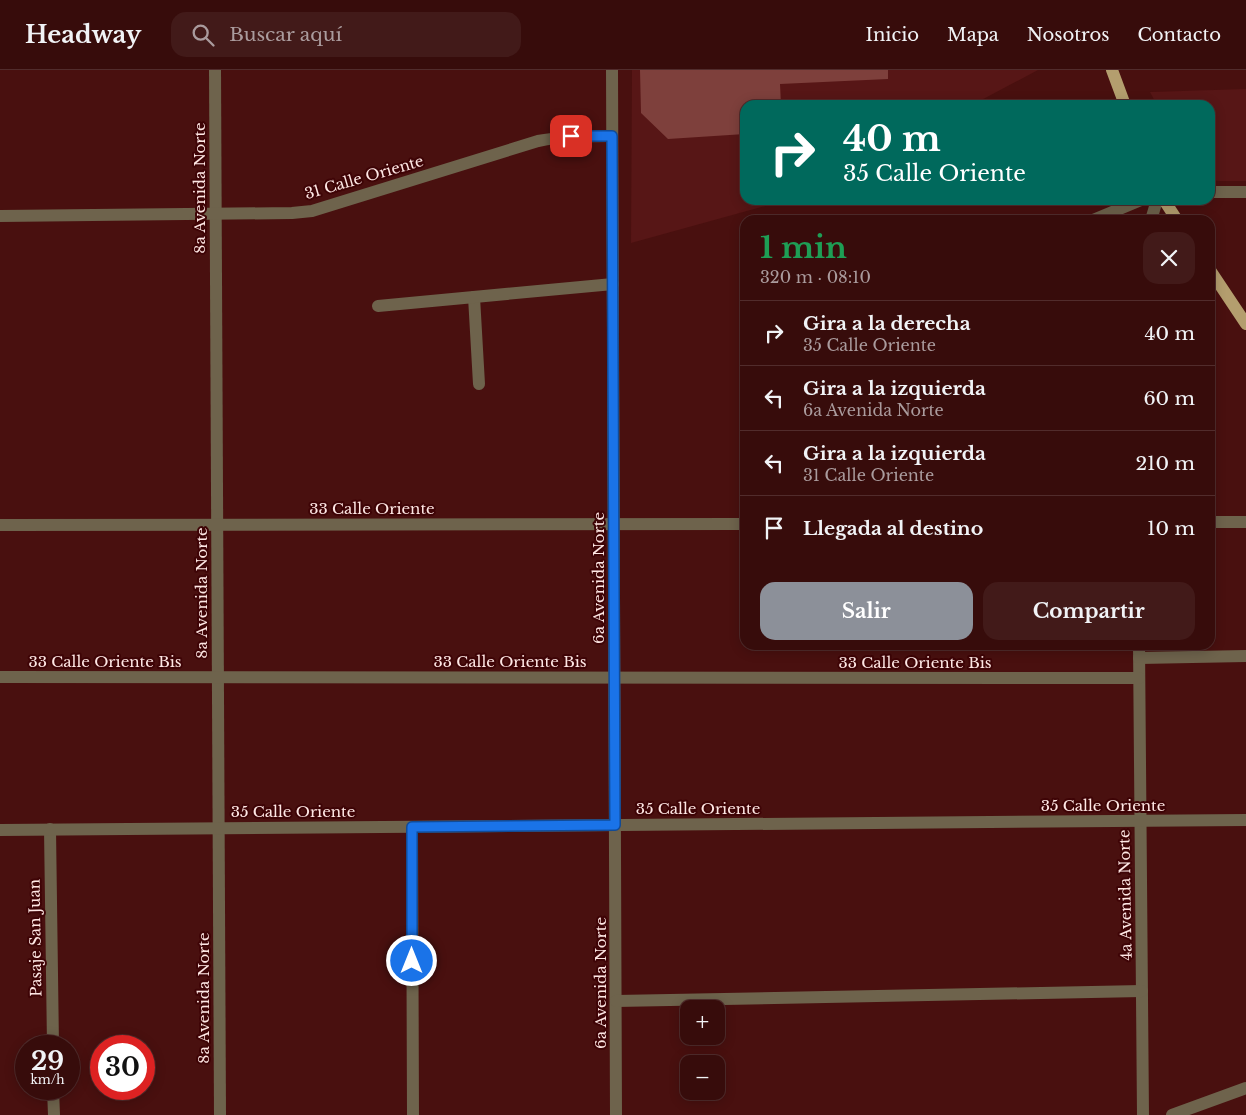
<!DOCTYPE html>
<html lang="es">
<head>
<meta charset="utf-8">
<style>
	body { margin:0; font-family:"Libre Baskerville",serif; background:#421a19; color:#f1f3f6; height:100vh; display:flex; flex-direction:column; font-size:19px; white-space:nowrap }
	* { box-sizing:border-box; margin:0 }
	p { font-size:16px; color:#aa9b9d }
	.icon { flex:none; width:28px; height:28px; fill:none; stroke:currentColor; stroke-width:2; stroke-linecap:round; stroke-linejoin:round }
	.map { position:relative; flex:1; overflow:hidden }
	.sheet { position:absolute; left:740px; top:145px; width:475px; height:435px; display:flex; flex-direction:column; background:#370c0b; border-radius:15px; box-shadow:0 2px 12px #0003,0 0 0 1px #512c2c }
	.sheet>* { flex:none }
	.hud { position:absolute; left:740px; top:30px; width:475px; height:105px; border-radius:15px; box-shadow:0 2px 12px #0003,0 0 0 1px #512c2c; background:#00695c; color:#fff; overflow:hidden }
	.controls { position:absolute; left:680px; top:930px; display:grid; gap:10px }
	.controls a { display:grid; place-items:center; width:45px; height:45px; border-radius:10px; background:#370c0b; box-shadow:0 2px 12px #0003,0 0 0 1px #512c2c; font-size:25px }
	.speed { position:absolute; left:15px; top:965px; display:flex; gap:10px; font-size:25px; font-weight:700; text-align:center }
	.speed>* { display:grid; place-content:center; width:65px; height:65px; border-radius:50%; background:#370c0b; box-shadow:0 2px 12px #0003,0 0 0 1px #512c2c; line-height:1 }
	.speed small { font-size:12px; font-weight:400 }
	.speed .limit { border:8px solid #d22; background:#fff; color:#111 }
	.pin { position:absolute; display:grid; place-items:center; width:42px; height:42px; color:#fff; margin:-21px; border-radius:10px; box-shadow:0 2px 8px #0006 }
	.me { position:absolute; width:55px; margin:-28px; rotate:0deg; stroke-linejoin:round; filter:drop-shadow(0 0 4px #0008) }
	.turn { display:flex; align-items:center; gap:18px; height:105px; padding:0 20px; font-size:22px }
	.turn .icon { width:65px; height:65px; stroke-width:2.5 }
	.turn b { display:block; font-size:35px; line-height:42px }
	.round { display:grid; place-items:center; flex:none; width:52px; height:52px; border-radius:15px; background:#421a19 }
	.headline { display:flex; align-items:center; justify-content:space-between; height:85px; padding:0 20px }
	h1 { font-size:30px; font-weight:800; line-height:38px; color:#1e9e55 }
	.cta { display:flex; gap:10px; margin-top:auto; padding:10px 20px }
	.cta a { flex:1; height:58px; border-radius:15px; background:#8c9099; color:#fff; font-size:20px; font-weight:800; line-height:58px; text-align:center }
	.cta a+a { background:#421a19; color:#f1f3f6 }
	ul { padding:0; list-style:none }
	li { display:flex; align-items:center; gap:15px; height:65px; padding:0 20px; border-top:1px solid #512c2c }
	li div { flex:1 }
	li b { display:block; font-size:19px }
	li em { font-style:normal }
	header { display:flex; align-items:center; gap:30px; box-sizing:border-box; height:70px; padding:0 25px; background:#370c0b; border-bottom:1px solid #512c2c }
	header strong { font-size:24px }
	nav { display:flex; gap:28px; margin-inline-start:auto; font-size:18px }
	.search { width:350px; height:45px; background:#421a19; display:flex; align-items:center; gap:12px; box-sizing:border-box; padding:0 18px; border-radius:15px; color:#aa9b9d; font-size:19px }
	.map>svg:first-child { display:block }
</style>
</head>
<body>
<header>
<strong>Headway</strong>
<div class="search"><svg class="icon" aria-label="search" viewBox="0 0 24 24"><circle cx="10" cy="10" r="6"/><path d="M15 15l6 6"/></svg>Buscar aquí</div>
<nav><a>Inicio</a><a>Mapa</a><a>Nosotros</a><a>Contacto</a></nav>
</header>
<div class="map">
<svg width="1246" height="1045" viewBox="0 0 1246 1045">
	<rect width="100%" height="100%" fill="#49100f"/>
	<g fill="#571616">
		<path d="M632,0H1038L972,35H745V130H787L631,173Z"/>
		<path d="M1246,19V111H1220L1210,110V35H1157L1150,22Z"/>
	</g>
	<path fill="#7e403c" d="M640,0H888V9L780,14L781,35H745V64L668,69L641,43Z"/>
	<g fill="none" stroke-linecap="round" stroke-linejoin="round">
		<g stroke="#6e634c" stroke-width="12">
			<path d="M215,0L220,1045"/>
			<path d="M612,0L616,1045"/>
			<path d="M1210,122H1246"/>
			<path d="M0,146L292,143L312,141L538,71C563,66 587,66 612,66"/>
			<path d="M1093,150L1141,130"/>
			<path d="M1151,150L1157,130"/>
			<path d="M474,227L479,314"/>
			<path d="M378,236L613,214"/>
			<path d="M1210,452H1246"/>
			<path d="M0,455L745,454"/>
			<path d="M1139,575L1143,1045"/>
			<path d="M1139,588L1246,586"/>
			<path d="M0,607L1139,608"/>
			<path d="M412,757L413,1045"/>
			<path d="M50,759L53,976"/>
			<path d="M0,760L1246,750"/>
			<path d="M616,931L1142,921"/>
			<path d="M53,1019L54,1045"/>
			<path d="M1172,1045L1246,1018"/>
		</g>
		<g stroke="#b49e6e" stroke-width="12">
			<path d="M1112,0L1125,35"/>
			<path d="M1164,130L1177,150"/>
			<path d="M1210,200L1246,254"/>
		</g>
	</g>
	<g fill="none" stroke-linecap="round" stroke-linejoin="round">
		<defs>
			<path id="route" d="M412,891V757L615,755L612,66H571"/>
		</defs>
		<use href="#route" stroke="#114b97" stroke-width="12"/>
		<use href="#route" stroke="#1a73e8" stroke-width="9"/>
	</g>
	<g text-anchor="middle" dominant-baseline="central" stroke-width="4" stroke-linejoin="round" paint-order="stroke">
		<g font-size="15" fill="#fee7e4" stroke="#3e0406">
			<text transform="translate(364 107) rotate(-16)">31 Calle Oriente</text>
			<text transform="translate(199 118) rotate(-90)">8a Avenida Norte</text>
			<text x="372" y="438">33 Calle Oriente</text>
			<text transform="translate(598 508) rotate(-90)">6a Avenida Norte</text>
			<text transform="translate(201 523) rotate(-90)">8a Avenida Norte</text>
			<text x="105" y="591">33 Calle Oriente Bis</text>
			<text x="510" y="591">33 Calle Oriente Bis</text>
			<text x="915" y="592">33 Calle Oriente Bis</text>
			<text x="1103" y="735">35 Calle Oriente</text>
			<text x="698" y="738">35 Calle Oriente</text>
			<text x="293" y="741">35 Calle Oriente</text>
			<text transform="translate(1125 825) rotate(-91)">4a Avenida Norte</text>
			<text transform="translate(35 868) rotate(-91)">Pasaje San Juan</text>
			<text transform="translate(600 913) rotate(-90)">6a Avenida Norte</text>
			<text transform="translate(203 928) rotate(-90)">8a Avenida Norte</text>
		</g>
	</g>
</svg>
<div class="controls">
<a>+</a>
<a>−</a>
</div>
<div class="speed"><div>29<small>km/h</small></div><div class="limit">30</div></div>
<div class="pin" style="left:571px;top:66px;background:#d93025"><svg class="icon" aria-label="arrive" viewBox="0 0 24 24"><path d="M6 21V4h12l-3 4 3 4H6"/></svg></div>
<svg class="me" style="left:412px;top:891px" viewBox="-20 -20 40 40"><circle r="17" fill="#1a73e8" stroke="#fff" stroke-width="3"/><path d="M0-11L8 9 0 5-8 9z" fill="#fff"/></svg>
<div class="hud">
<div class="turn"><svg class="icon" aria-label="right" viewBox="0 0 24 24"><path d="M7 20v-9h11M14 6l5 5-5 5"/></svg><div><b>40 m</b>35 Calle Oriente</div></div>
</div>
<section class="sheet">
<div class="headline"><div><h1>1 min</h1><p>320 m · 08:10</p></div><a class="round"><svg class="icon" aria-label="close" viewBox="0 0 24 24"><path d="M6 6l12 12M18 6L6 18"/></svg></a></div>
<ul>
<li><svg class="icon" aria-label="right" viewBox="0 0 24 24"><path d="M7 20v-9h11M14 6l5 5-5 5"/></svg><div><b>Gira a la derecha</b><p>35 Calle Oriente</p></div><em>40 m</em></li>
<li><svg class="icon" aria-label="left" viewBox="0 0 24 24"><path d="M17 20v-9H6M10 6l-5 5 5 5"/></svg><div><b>Gira a la izquierda</b><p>6a Avenida Norte</p></div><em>60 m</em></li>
<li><svg class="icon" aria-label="left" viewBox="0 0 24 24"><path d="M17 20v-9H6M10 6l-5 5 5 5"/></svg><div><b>Gira a la izquierda</b><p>31 Calle Oriente</p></div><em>210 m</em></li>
<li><svg class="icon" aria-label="arrive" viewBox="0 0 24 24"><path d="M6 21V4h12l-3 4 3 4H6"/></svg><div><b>Llegada al destino</b></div><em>10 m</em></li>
</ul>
<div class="cta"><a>Salir</a><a>Compartir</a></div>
</section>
</div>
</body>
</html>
